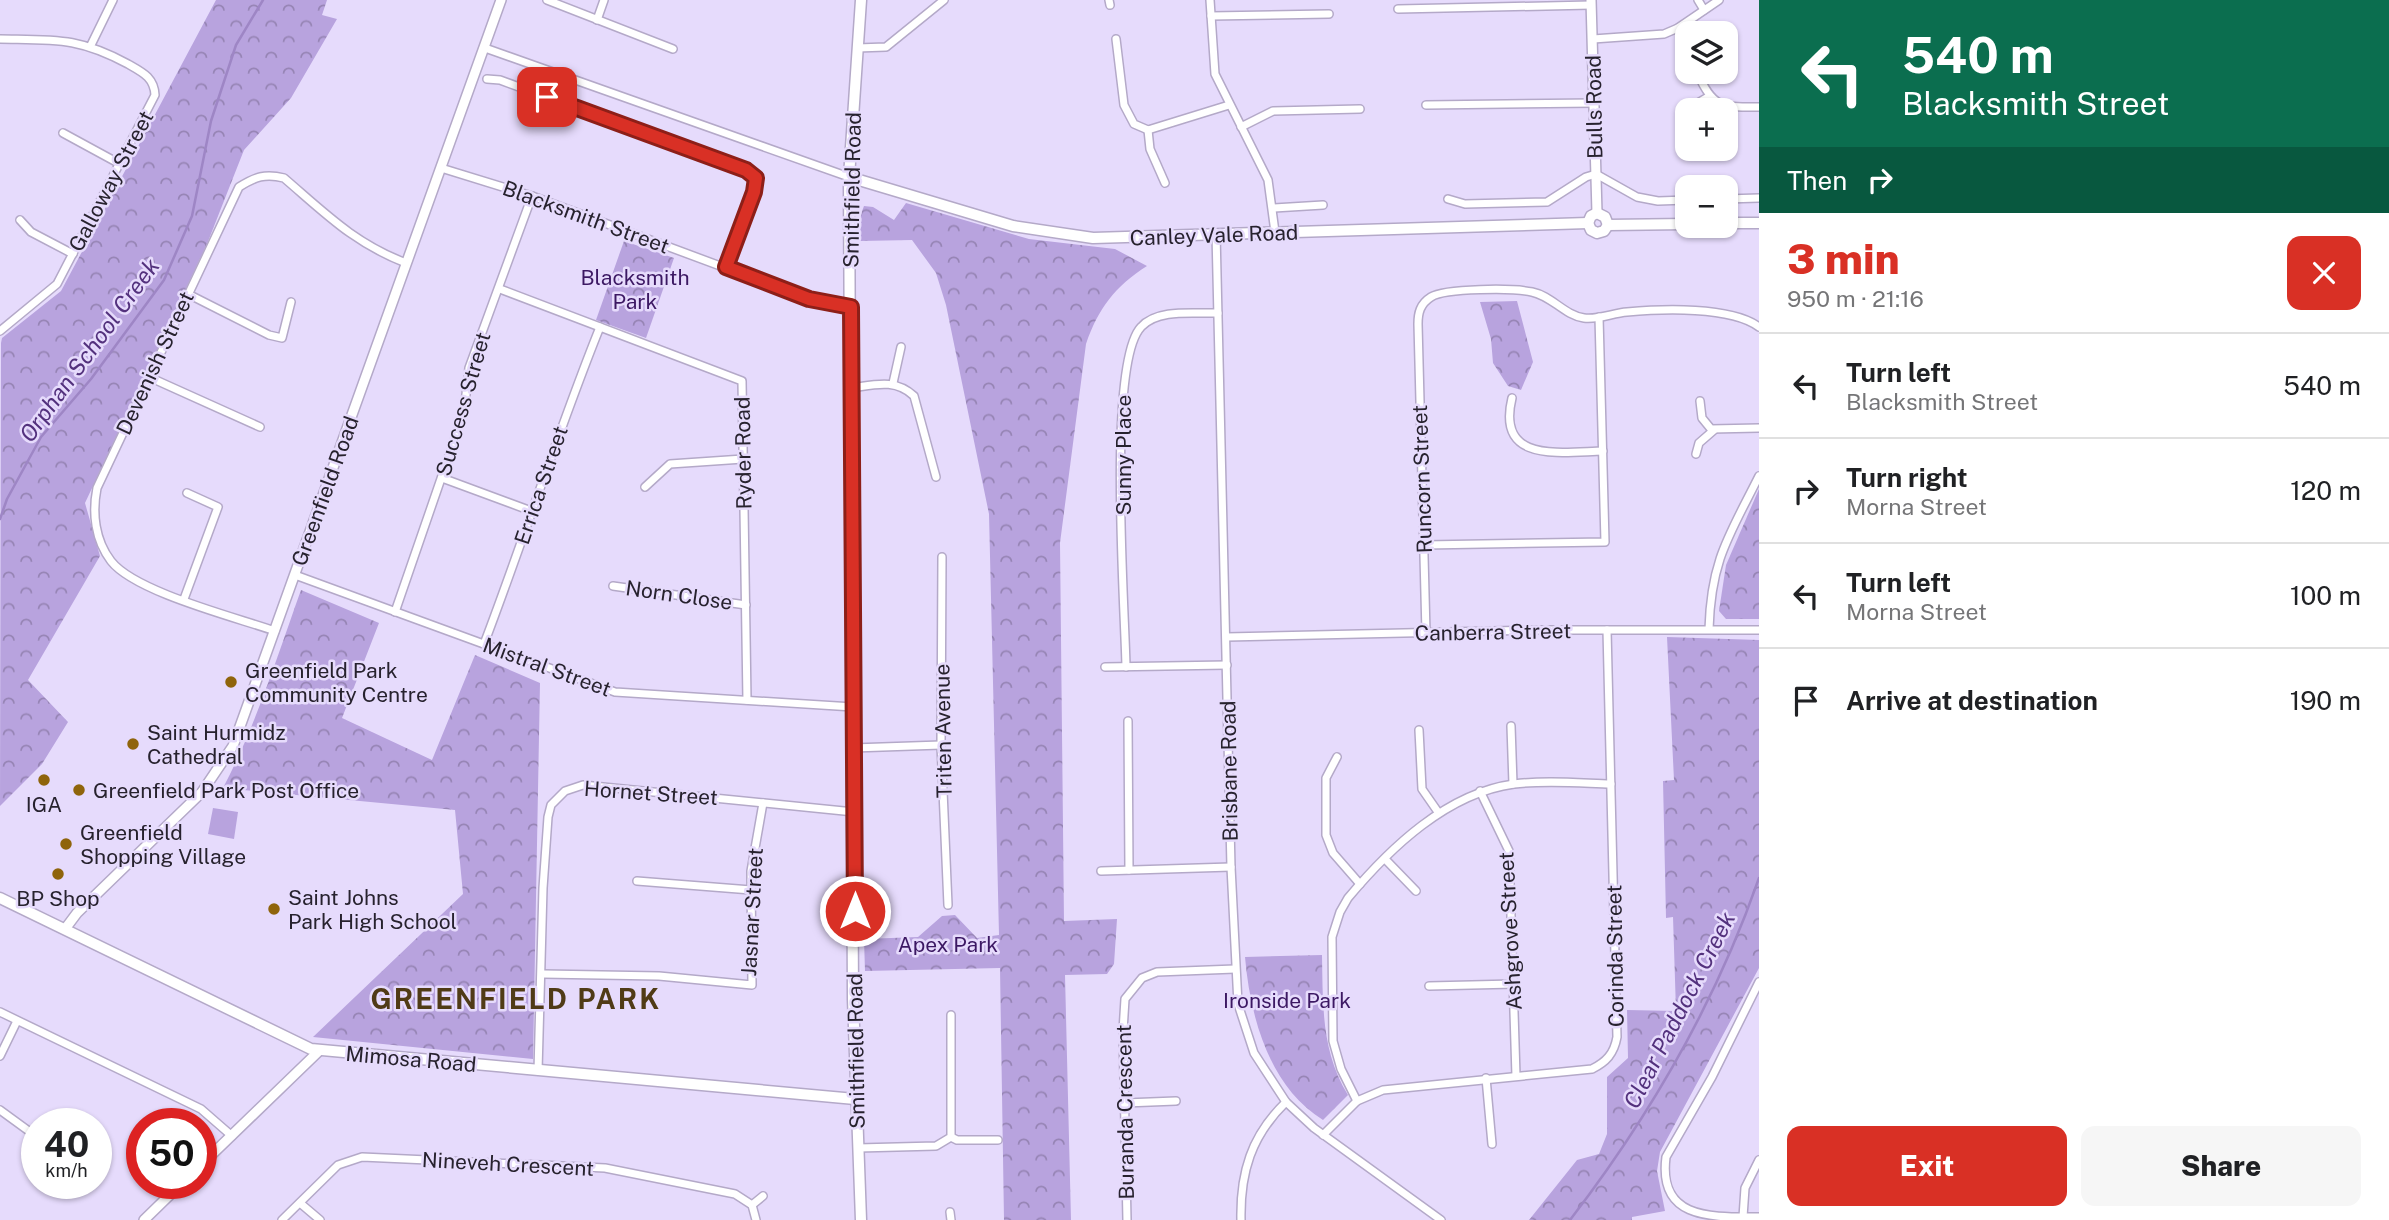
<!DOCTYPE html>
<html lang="en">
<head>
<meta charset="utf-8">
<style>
	body { margin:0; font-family:"Public Sans",sans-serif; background:#f6f6f6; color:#202124; height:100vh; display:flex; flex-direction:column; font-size:26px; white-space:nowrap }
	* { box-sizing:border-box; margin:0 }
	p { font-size:23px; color:#757577 }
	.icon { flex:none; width:38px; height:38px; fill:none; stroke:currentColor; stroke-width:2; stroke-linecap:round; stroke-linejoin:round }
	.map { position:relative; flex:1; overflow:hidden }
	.drawer { display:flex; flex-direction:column; background:#fff; width:630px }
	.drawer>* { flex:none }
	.banner { background:#0b6e4f; color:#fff; overflow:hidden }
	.controls { position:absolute; left:1675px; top:21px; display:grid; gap:14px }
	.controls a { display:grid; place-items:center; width:63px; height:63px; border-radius:14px; background:#fff; box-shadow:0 2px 5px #0004; font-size:35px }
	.speed { position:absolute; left:21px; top:1108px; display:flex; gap:14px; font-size:35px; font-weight:700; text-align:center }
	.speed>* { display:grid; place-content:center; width:91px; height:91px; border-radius:50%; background:#fff; box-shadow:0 2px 5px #0004; line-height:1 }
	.speed small { font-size:18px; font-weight:400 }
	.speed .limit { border:10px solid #d22; background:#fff; color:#111 }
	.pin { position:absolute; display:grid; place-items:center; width:60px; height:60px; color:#fff; margin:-30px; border-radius:14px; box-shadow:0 4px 10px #0006 }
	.me { position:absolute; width:77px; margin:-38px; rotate:0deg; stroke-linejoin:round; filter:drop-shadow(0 0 5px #0008) }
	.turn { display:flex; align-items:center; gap:24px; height:147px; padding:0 28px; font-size:32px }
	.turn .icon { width:91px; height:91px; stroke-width:2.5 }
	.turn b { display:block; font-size:49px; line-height:60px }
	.then { display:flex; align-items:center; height:66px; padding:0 28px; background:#0003; gap:14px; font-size:26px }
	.round { display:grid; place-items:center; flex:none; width:74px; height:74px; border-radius:14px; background:#f6f6f6 }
	.head { display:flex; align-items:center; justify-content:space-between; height:119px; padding:0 28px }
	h1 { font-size:42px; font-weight:800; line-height:52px; color:#d93025 }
	.primary-button { display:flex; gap:14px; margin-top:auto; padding:14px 28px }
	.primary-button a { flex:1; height:80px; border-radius:14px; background:#d93025; color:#fff; font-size:28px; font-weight:800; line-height:80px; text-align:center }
	.primary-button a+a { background:#f6f6f6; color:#202124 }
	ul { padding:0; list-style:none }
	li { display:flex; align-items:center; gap:21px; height:105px; padding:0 28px; border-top:2px solid #e0e0e0 }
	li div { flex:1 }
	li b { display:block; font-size:26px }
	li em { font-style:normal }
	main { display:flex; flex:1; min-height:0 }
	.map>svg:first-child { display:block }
</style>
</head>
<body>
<main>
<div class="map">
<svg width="1759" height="1220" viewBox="0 0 1759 1220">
	<defs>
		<pattern id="park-crowns" width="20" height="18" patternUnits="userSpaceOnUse" patternTransform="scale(1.75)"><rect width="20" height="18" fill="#b8a3de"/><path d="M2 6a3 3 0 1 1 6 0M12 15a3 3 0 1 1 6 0" fill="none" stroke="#9684b4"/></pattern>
	</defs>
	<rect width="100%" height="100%" fill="#e6dbfc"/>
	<g fill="url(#park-crowns)">
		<path d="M216,0H327L322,15L337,19L291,98L244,150L207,244L85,503L100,556L28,680L68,722L42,764L0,806L1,343L2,338L61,291Z"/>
		<path d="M906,203L1029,239L1115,249L1147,266C1115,286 1098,309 1086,344L1060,543L1064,921L1117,919L1114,964L1107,974L1065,975L1071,1220H1004L1000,968L865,971L864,939L918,937L942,916L955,915L977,938L999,935L989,514L946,305L936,273L912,240L860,241L861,214L864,206L873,207L894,220Z"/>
		<path d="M624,241L674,258L646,338L596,320Z"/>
		<path d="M1517,301L1533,362L1521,390L1508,386L1493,363L1491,339L1480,302Z"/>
		<path d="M1759,489V619H1726L1719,611L1726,565Z"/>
		<path d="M301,590L379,623L342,718L432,760L475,655L540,683L533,1059L313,1037L463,894L455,810L223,788C256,725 277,657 301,590Z"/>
		<path d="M1667,637L1759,640V968L1660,1152L1657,1171L1665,1211L1632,1217V1220H1529L1577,1160L1599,1154L1607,1134V1077L1628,1058L1627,1010L1676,1011L1673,917L1666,918L1663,781L1674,780Z"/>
		<path d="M1322,955C1323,1005 1321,1051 1348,1095L1323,1120C1269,1087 1250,1016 1245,957Z"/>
	</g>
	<path fill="#b8a3de" d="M213,808L238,812L234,839L208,834Z"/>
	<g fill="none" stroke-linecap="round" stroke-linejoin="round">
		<g stroke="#9e86c5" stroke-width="2.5">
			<path d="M0,519L7,499L41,437L91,379L164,280L192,216L211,121L236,45L263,0"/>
			<path d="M1570,1220C1650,1116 1716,1002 1759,878"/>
		</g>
		<defs>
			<g id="minor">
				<path d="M547,0L673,49"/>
				<path d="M1109,0L1110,5"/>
				<path d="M1210,0L1215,74L1268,180L1275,232"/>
				<path d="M1698,0L1704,10"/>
				<path d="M1398,9L1591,5"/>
				<path d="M1211,16L1329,14"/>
				<path d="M597,20L604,0"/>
				<path d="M1678,28L1687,49"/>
				<path d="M0,39C55,40 78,37 128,64C142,72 154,77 155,95L57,284L0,331"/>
				<path d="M1116,39L1124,105L1134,124L1148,130L1229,105"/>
				<path d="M1593,39L1664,34L1678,28L1719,0"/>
				<path d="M91,45L113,0"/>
				<path d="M485,48L849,177"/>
				<path d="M857,48L886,47L944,0"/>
				<path d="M1697,72C1713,108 1721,107 1759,107"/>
				<path d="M487,79L500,80L746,170L756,179L754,192L726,267"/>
				<path d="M1426,105L1594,103"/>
				<path d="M1684,111L1708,97"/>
				<path d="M1241,127L1273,111L1360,109"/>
				<path d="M1148,130L1150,149L1165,183"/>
				<path d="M63,133L120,164"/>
				<path d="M441,168L532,196L809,299L851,308"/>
				<path d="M1448,199L1465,204L1547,202L1586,177L1596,174L1637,197L1658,201L1687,200"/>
				<path d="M1726,199L1759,198"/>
				<path d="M1274,208L1323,205"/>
				<path d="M20,220L31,232L73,254"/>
				<path d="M1216,233L1231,867L1238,1004L1254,1053L1286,1102L1314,1128L1441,1220"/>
				<path d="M500,289L742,381L747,700"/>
				<path d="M188,294L269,335L282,338L291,302"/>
				<path d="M149,377L260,427"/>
				<path d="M893,383L901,347"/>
				<path d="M851,388C874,385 895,378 914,396L936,477"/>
				<path d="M1512,398C1496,464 1561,452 1603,451"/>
				<path d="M1700,401L1702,418L1711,429L1759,428"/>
				<path d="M1696,454L1699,443L1714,430"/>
				<path d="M442,478L534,512"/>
				<path d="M645,487L670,464L743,459"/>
				<path d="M1425,545L1605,542L1599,317"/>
				<path d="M942,557L941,745L948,905"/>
				<path d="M295,575L615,692L853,707"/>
				<path d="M613,586L746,605"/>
				<path d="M184,599L218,507L187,493"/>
				<path d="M395,612L464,412L469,368L532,196"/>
				<path d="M1709,629C1711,560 1729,536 1759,476"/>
				<path d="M275,631C235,617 135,592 111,561C95,540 92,513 97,488L239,187C255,177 265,173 284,178C326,214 354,243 406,263"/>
				<path d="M1426,633L1418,324C1418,313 1420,304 1431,297C1445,288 1514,288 1532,292C1552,296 1564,315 1584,318C1598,320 1613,313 1627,312C1661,309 1731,306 1759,327"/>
				<path d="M1227,637L1539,630H1759"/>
				<path d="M484,644C524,539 558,431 600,327"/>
				<path d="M1105,667L1227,665"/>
				<path d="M1126,667C1125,608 1107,363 1141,327C1158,308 1195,314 1218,313"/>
				<path d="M1128,721L1129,870"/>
				<path d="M1511,726L1513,784"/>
				<path d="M1419,730L1422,789L1438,812"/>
				<path d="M853,748L941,745"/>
				<path d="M1337,757L1326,778V835L1333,853L1360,884"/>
				<path d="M1480,791L1509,851L1516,1076"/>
				<path d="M1385,859L1416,891"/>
				<path d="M1101,871L1231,867"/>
				<path d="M637,881L751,890"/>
				<path d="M543,974L659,976L752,985L751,871L763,803"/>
				<path d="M1759,982L1712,1077L1666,1157C1658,1220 1711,1217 1759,1217"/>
				<path d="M1429,986L1514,984"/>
				<path d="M0,1012L201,1109L232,1136"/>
				<path d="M0,1056L17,1021"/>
				<path d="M538,1071L543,888L548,817L551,805L565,791L583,785L854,812"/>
				<path d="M1486,1078L1492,1144"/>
				<path d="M1357,1101L1341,1069L1333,1041L1332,937L1340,912L1348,898C1390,848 1447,793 1514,784C1545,780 1579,783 1611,784"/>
				<path d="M1125,1103L1176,1101"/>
				<path d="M0,1110L37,1137"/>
				<path d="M1323,1135L1357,1101L1383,1090L1592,1069C1606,1062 1614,1054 1617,1037L1607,630"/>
				<path d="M951,1137L957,1140H998"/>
				<path d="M858,1148L936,1146L951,1137V1015"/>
				<path d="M300,1203L320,1220"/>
				<path d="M752,1205L763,1196"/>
				<path d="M950,1212L951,1220"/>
				<path d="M1743,1217L1745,1188L1759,1160"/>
				<path d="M282,1220L338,1165L362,1157L605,1168L735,1194L752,1205L756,1220"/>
				<path d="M1127,1220L1123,1031L1125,999L1142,978L1157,972L1235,969"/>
				<path d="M1241,1220C1240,1173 1251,1136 1286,1102"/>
			</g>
			<g id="tertiary">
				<path d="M1591,0L1597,213"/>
				<path d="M65,929L77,913L202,792L233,746L501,0"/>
				<path d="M201,1165L319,1051"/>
				<path d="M144,1220L182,1183"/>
			</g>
			<g id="secondary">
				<path d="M849,177L1013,226L1093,238L1588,223"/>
				<path d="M1588,223L1591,216L1597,213L1605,217L1608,225"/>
				<path d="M1588,223L1591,230L1597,233L1604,231L1608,225"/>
				<path d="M1726,223H1759"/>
				<path d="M1608,225L1687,224"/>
				<path d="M0,898L311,1049L855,1099"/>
				<path d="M861,1220L853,999L849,177L861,0"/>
			</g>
		</defs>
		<use href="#minor" stroke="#b4a9c8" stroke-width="10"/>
		<use href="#tertiary" stroke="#b4a9c8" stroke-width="12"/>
		<use href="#secondary" stroke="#b4a9c8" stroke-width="13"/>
		<use href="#minor" stroke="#fff" stroke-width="7"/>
		<use href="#tertiary" stroke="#fff" stroke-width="9"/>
		<use href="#secondary" stroke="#fff" stroke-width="10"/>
	</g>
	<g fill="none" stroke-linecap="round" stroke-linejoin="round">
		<defs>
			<path id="route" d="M547,97L746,170L756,178L754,192L726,267L809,299L851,307L855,911"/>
		</defs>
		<use href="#route" stroke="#8d1f18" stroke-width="18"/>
		<use href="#route" stroke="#d93025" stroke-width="12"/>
	</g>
	<g fill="#8f640b" stroke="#e6dbfc" stroke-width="2.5">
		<circle cx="231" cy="682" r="7"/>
		<circle cx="133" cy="744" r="7"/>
		<circle cx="44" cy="780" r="7"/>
		<circle cx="79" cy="790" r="7"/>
		<circle cx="66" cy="844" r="7"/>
		<circle cx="58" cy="874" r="7"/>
		<circle cx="274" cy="909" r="7"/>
	</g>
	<g text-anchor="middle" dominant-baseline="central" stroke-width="5" stroke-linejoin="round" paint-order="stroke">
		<g font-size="21" fill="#27222e" stroke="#e6dbfc">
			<text transform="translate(1594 107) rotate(-91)">Bulls Road</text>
			<text transform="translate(111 181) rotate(-62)">Galloway Street</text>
			<text transform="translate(852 190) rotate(-89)">Smithfield Road</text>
			<text transform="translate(586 217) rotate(20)">Blacksmith Street</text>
			<text transform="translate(1214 235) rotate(-2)">Canley Vale Road</text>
			<text transform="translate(155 363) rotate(-65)">Devenish Street</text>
			<text transform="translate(463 404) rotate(-74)">Success Street</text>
			<text transform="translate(743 453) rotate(-91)">Ryder Road</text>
			<text transform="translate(1123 455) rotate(-90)">Sunny Place</text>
			<text transform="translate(1422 479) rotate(-92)">Runcorn Street</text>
			<text transform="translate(541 485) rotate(-71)">Errica Street</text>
			<text transform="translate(325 491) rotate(-70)">Greenfield Road</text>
			<text transform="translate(679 595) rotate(8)">Norn Close</text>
			<text transform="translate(1493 632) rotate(-1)">Canberra Street</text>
			<text transform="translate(547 667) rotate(20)">Mistral Street</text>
			<text transform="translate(943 731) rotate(-91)">Triten Avenue</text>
			<text transform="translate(1229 771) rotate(-91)">Brisbane Road</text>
			<text transform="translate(651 793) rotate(4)">Hornet Street</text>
			<text transform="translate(752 912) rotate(-87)">Jasnar Street</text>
			<text transform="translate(1510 931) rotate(-93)">Ashgrove Street</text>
			<text transform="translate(1615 956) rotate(-91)">Corinda Street</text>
			<text transform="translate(856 1051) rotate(-91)">Smithfield Road</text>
			<text transform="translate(411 1059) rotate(5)">Mimosa Road</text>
			<text transform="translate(1125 1112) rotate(-91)">Buranda Crescent</text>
			<text transform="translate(508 1164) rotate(3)">Nineveh Crescent</text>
		</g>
		<g font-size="21" fill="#3c1863" stroke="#e6dbfc">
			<text x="635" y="277">Blacksmith<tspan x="635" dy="24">Park</tspan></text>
			<text x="948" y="944">Apex Park</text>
			<text x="1287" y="1000">Ironside Park</text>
		</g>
		<g font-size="21" fill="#27222e" stroke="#e6dbfc" text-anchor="start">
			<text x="245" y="670">Greenfield Park<tspan x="245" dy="24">Community Centre</tspan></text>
			<text x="147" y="732">Saint Hurmidz<tspan x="147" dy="24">Cathedral</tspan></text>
			<text x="93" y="790">Greenfield Park Post Office</text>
			<text x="44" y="804" text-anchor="middle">IGA</text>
			<text x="80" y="832">Greenfield<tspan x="80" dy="24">Shopping Village</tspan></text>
			<text x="288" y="897">Saint Johns<tspan x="288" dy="24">Park High School</tspan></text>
			<text x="58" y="898" text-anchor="middle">BP Shop</text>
		</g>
		<g font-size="23" font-style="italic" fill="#53317d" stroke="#e6dbfc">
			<text transform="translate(89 350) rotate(-54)">Orphan School Creek</text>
			<text transform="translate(1679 1010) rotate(-63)">Clear Paddock Creek</text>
		</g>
		<g font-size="28" font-weight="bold" letter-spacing="2" fill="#503b16" stroke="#e6dbfc">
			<text x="516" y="998">GREENFIELD PARK</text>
		</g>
	</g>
</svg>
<div class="controls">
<a><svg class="icon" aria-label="layers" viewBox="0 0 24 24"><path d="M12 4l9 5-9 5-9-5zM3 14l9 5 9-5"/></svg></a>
<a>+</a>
<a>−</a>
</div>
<div class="speed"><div>40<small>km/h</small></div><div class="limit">50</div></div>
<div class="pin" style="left:547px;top:97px;background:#d93025"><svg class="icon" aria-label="arrive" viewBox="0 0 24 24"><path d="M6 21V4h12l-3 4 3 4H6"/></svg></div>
<svg class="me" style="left:855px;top:911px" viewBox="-20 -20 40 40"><circle r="17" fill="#d93025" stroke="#fff" stroke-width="3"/><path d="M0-11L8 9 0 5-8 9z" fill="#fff"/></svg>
</div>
<section class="drawer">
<div class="banner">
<div class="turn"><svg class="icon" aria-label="left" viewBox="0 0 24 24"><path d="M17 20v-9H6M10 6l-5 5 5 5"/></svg><div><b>540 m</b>Blacksmith Street</div></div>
<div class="then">Then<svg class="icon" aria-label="right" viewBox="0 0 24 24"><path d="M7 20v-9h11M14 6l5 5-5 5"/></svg></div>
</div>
<div class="head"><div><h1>3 min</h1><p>950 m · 21:16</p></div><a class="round" style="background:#d93025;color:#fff"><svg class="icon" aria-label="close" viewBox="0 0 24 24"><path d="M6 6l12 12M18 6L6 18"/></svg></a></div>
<ul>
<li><svg class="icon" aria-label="left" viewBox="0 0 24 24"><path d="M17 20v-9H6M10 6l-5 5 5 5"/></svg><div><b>Turn left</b><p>Blacksmith Street</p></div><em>540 m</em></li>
<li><svg class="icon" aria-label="right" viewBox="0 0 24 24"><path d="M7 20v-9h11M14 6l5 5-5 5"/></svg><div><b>Turn right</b><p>Morna Street</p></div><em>120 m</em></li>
<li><svg class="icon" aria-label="left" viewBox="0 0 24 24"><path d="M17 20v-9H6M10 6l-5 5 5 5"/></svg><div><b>Turn left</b><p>Morna Street</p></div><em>100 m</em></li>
<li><svg class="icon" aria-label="arrive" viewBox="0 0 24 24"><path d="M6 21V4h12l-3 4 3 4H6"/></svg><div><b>Arrive at destination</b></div><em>190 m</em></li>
</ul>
<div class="primary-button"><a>Exit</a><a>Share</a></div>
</section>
</main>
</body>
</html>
